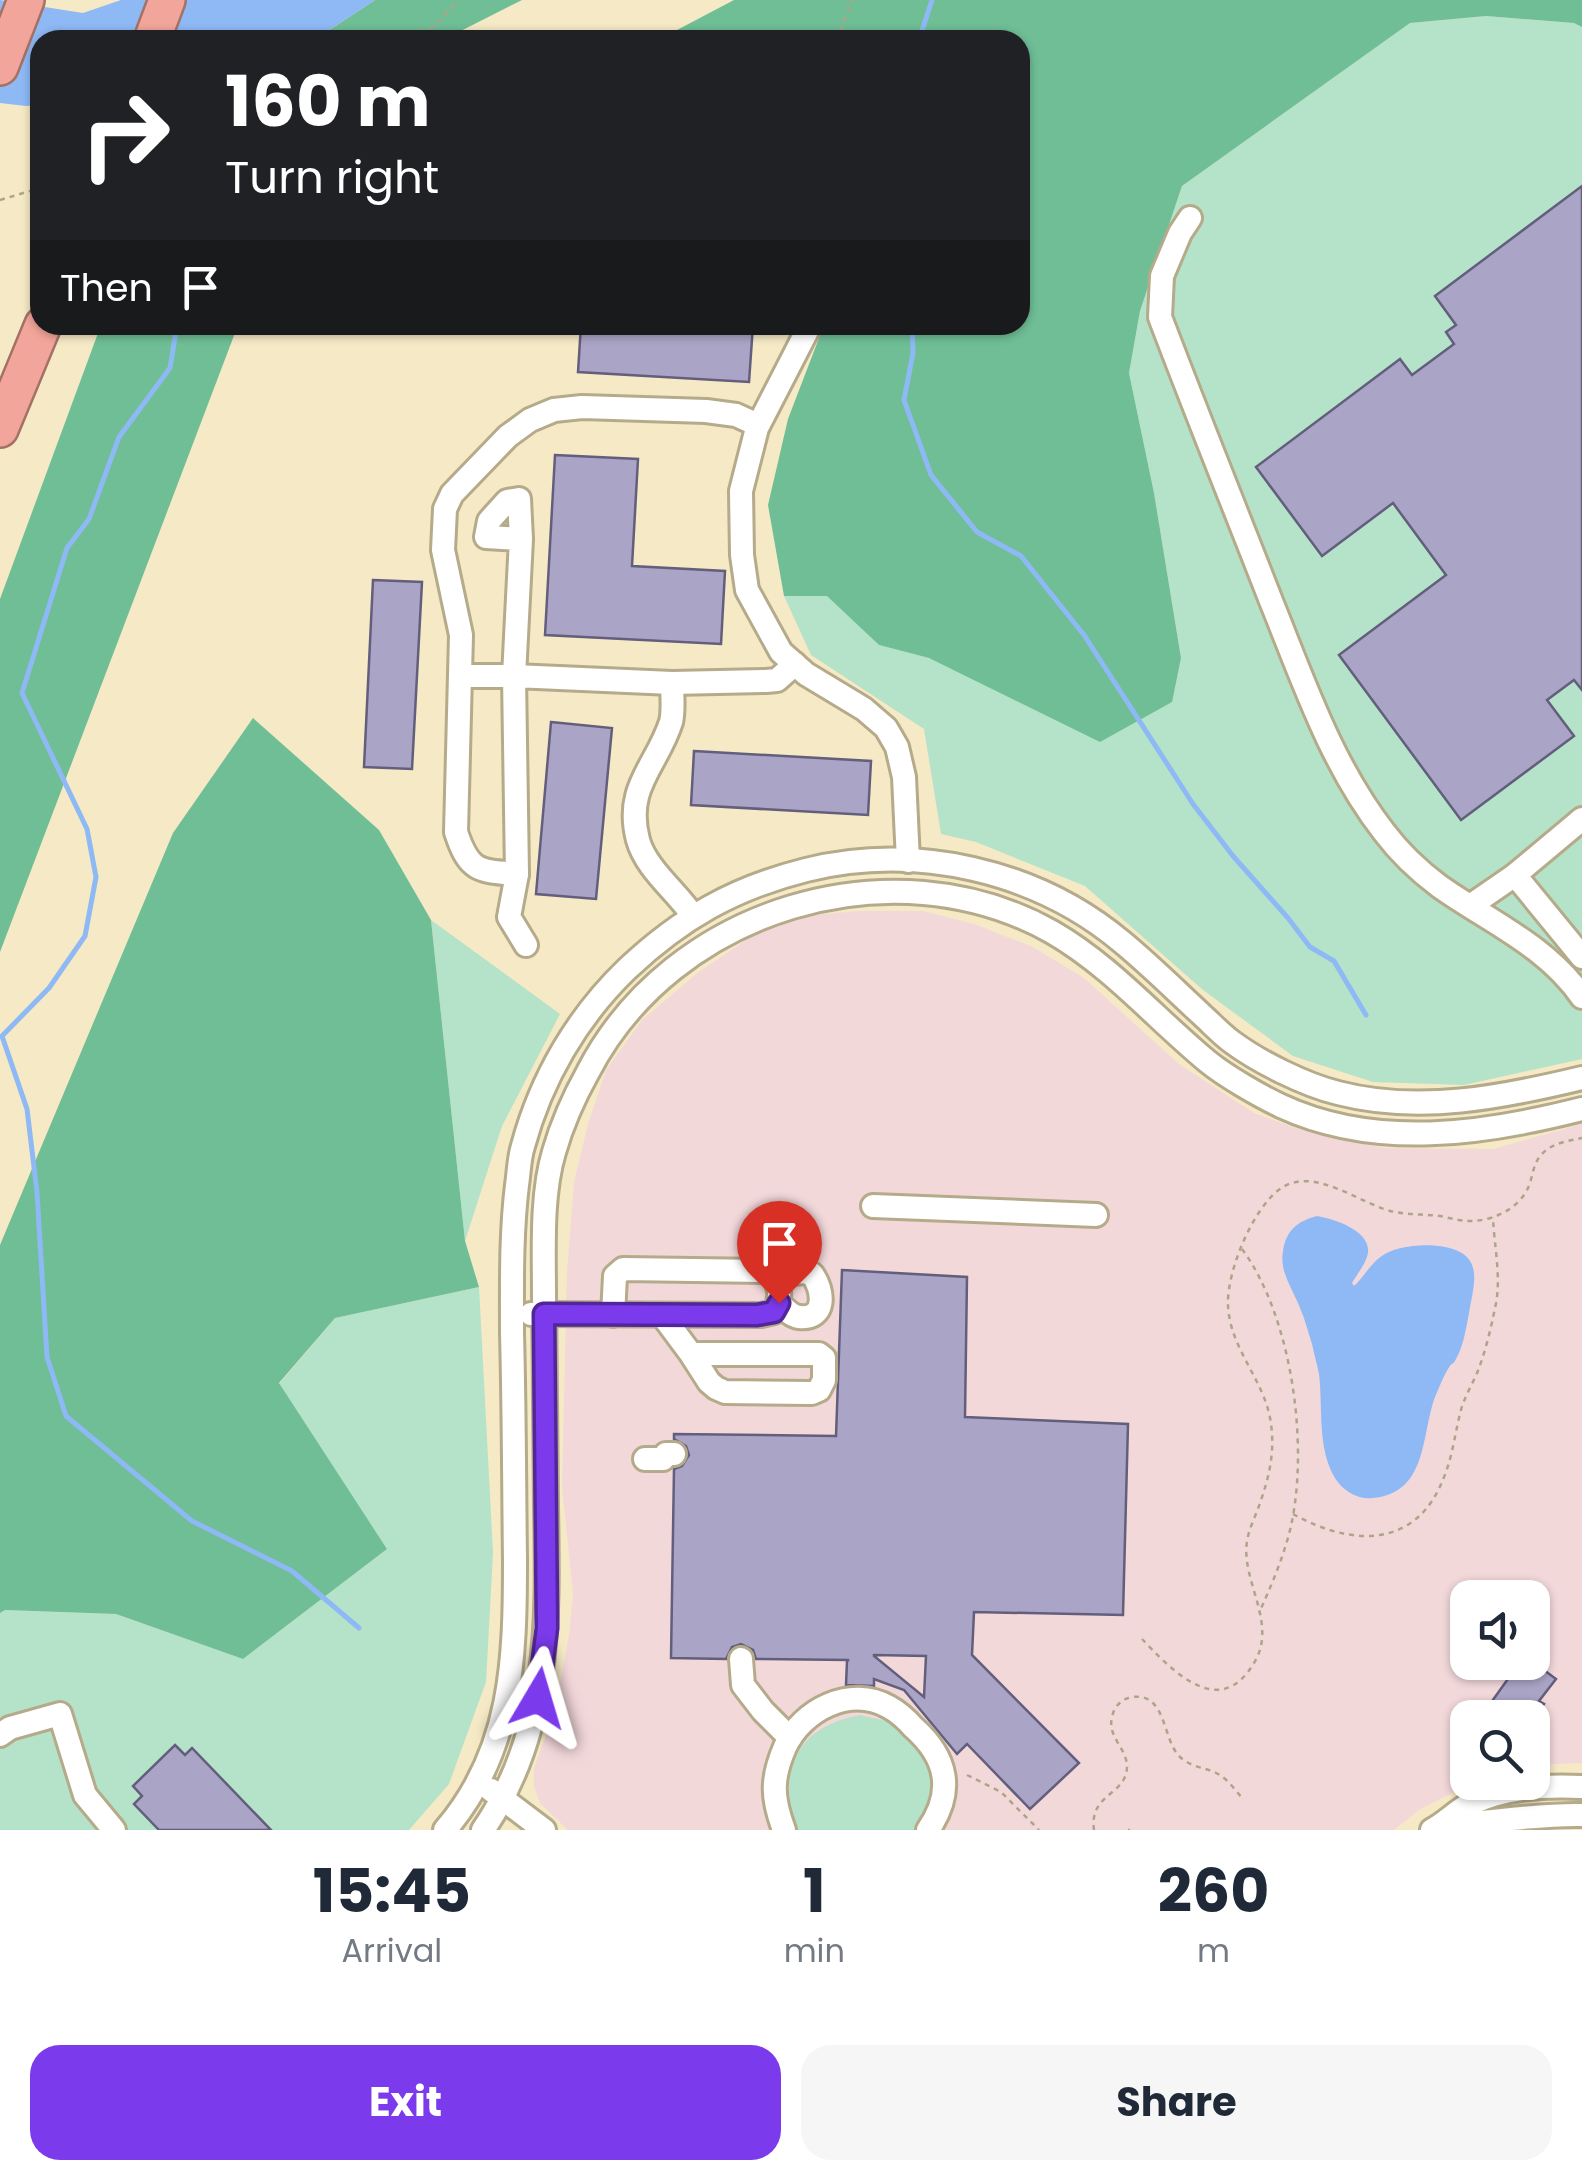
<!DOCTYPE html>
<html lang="en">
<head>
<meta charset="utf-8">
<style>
	body { margin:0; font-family:Poppins,sans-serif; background:#f6f6f7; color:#1f2937; height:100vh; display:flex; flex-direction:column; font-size:38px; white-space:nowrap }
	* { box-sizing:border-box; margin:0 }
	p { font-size:32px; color:#747a83 }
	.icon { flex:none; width:55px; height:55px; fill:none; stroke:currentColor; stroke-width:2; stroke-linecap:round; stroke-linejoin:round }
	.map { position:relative; height:1830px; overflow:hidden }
	.panel { display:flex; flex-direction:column; background:#fff; flex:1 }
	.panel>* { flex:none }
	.banner { position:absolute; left:30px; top:30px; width:1000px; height:305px; border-radius:30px; box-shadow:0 2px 8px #0004; background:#202124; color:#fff; overflow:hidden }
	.controls { position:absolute; left:1450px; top:1580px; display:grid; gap:20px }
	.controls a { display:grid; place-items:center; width:100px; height:100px; border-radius:20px; background:#fff; box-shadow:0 2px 8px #0004; font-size:50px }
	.pin { position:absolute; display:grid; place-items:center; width:85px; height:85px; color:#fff; margin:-102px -42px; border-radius:50% 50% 50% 0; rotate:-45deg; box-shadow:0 0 10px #0007 }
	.pin .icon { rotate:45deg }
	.me { position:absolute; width:110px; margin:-55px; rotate:7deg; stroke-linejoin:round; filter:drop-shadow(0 0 8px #0008) }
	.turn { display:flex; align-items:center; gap:35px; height:210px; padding:0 30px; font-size:45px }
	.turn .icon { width:130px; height:130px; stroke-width:2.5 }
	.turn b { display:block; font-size:70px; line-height:85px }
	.then { display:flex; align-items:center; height:95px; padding:0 30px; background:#0003; gap:20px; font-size:38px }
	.eta { display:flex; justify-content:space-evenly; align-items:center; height:170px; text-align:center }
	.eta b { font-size:60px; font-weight:700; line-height:70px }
	.action { display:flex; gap:20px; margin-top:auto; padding:20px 30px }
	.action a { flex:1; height:115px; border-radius:30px; background:#7c3aed; color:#fff; font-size:40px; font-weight:700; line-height:115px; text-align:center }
	.action a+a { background:#f6f6f7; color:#1f2937 }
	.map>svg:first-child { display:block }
</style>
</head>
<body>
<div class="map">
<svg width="1582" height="1830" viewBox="0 0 1582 1830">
	<rect width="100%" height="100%" fill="#f5e9c6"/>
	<path fill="#f3d8da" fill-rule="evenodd" d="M857,911H923L974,924L1033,947L1084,978L1179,1064L1254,1113L1299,1129L1384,1148L1493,1149L1582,1124V1763L1533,1765L1532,1718H1468V1782L1471,1783L1419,1810L1394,1830H568L540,1803L534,1786V1768L546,1735L562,1673L569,1635L573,1593L562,1487L567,1273L574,1182L588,1124L606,1070L642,1020L700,971L752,936L804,916ZM1468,1598H1532V1662H1468Z"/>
	<g fill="#b4e3c9">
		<path d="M1486,16L1574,23L1582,26V1059L1464,1085L1373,1082L1293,1056L1203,990L1085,886L976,842L941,834L924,729L811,655L784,596L827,595L879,645L929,658L1171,703L1181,658L1154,493L1129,373L1140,311L1182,186L1410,23Z"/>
		<path d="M431,920L560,1014L502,1126L465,1241Z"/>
		<path d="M479,1287L493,1553L486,1682L449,1784L409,1830H0V1613L5,1610L116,1614L243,1659L387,1549L279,1384L335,1318Z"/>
		<path d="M860,1715L895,1723L927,1752L936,1794L920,1830H796C777,1770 796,1727 860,1715Z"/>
	</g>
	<g fill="#6fbe96">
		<path d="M375,0H522L443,40H314Z"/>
		<path d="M734,0H1582V27L1574,23L1486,16L1410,23L1182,186L1140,311L1129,373L1154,493L1181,658L1172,702L1100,742L929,658L879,645L827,596H784L768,505L788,419L824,325H1020V40H658Z"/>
		<path d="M101,325H238L0,952V599Z"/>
		<path d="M253,718L379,830L431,920L465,1241L479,1287L335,1318L279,1383L387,1549L243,1659L116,1614L5,1610L0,1613V1245L173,833Z"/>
	</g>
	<g fill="#8eb9f5">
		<path d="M0,0L83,13L121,0H375L314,40H40V105L26,106L0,103Z"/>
		<path d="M1317,1216C1335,1219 1371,1231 1368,1253C1366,1264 1357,1274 1352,1283L1354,1286C1363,1278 1369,1266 1379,1258C1394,1245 1426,1243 1445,1247C1485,1255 1474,1283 1469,1313C1466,1328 1464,1344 1457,1357C1451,1369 1455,1358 1448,1369C1443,1377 1439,1388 1435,1397C1421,1435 1428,1493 1373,1498C1358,1500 1343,1491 1335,1478C1317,1448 1323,1408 1319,1374C1317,1364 1314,1354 1312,1344C1308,1332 1305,1319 1300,1308C1293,1289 1279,1272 1283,1251C1286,1230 1298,1221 1317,1216Z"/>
	</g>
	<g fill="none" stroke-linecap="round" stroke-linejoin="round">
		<g stroke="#8eb9f5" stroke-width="5">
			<path d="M919,40L932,0"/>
			<path d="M177,325L170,368L119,437L89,519L67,548L22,693L87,829L96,877L85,936L49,988L2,1036L27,1109L37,1192L47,1357L66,1416L192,1521L292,1571L359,1628"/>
			<path d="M912,325L913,353L904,400L931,475L977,532L1021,556L1084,635L1193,804L1233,856L1288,918L1310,947L1334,961L1366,1015"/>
		</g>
	</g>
	<g fill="#aaa5c6" stroke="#635e7c" stroke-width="2.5" fill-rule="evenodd">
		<path d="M1582,186V690L1574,680L1547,700L1574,736L1461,820L1339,655L1446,575L1393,503L1322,556L1256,467L1400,359L1412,375L1454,344L1446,332L1456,325L1435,296Z"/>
		<path d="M581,325H753L749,382L578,372Z"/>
		<path d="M555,455L638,459L632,566L725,571L721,644L545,635Z"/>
		<path d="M373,580L422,582L412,769L364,767Z"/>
		<path d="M551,722L612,728L596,899L536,894Z"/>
		<path d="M694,751L871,761L868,815L691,805Z"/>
		<path d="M842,1270L967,1277L965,1417L1128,1424L1123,1615L974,1612L972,1655L1079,1763L1030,1809L967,1744L957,1754L904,1690L874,1679V1686L846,1685L847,1661L849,1660L756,1659L753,1650L741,1644L732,1647L726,1659L671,1658L674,1469L682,1466L689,1455L686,1446L674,1439V1434L836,1436ZM874,1655L926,1656L924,1697L874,1656Z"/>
		<path d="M1520,1662H1533L1556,1679L1539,1701L1544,1704L1535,1718H1480Z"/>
		<path d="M175,1745L185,1755L192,1748L271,1830H159L134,1804L142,1796L133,1786Z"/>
	</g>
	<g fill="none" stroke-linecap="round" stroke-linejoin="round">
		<defs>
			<g id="minor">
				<path d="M1190,218L1180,233L1162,276L1160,317C1196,412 1234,506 1271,601C1303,680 1331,764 1384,832C1399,852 1419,871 1439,886C1488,921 1546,945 1582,997"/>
				<path d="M810,325L757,428L741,491L742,555L747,590L781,652L806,674L864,709L886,728L897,747L904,777L908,861"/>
				<path d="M460,676H514L521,539L519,499L507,501L489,521L486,537L521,539"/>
				<path d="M672,683C672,695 674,710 671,722C657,766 624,787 638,840C646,869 677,892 693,916"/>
				<path d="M517,874C479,871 469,872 456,832L461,635L443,550L445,509L452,494L508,436L530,420L554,410L582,407L706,411L736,415L758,425"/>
				<path d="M1515,875L1582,957"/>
				<path d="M1470,906L1515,875L1582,819"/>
				<path d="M526,945L509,917L517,874L514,676L672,683L766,681L777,680L795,664"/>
				<path d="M873,1206L1096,1215"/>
				<path d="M774,1275L804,1272L812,1274C824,1290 827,1320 799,1317C791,1316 785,1309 779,1303"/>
				<path d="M531,1314L761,1315L774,1312C783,1297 779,1286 772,1271L623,1269L615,1276L613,1315"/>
				<path d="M662,1315L691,1354L709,1382L716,1388L725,1392L812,1393L819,1390L824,1380V1358L819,1354H691"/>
				<path d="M645,1459H663L666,1454H674"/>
				<path d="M741,1659L743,1685L763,1711L790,1738"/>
				<path d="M0,1735L10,1728L60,1714L85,1795L114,1830"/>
				<path d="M491,1790L544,1830"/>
				<path d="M1442,1825C1489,1823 1535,1814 1582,1815"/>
				<path d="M445,1830C513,1751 515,1659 515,1560C514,1484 514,1408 512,1333C512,1283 511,1234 517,1185C519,1172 519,1158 523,1146C541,1079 577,1017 627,969C681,918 734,888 806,870C915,843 1036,870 1122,942C1150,965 1176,991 1202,1015C1212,1024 1221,1034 1232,1042C1259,1062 1305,1085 1338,1093C1419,1114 1503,1097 1582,1078"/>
				<path d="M483,1830C551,1731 548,1621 546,1506C546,1436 544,1365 544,1295C544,1250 541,1195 554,1152C562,1124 574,1097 588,1072C672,909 892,842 1052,932C1111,966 1155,1018 1207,1061C1225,1076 1260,1096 1281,1106C1376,1150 1484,1134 1582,1109"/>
				<path d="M784,1830C772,1798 771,1779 785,1747C802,1710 850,1685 889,1707C898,1712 906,1719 913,1727C947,1757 955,1791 928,1830"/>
				<path d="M1432,1830C1446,1823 1457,1810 1472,1803C1505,1788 1546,1785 1582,1787"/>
			</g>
			<g id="highway">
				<path d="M152,40L167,0"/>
				<path d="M0,67L26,0"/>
				<path d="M0,429L43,325"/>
			</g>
		</defs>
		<use href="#minor" stroke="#b5aa89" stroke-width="28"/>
		<use href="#highway" stroke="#a47166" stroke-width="40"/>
		<g stroke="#aea589" stroke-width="2.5" stroke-dasharray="5 5" stroke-linecap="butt">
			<path d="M401,38L435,26L458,0"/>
			<path d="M837,40L852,0"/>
			<path d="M0,200L40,188"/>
			<path d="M1242,1249C1292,1317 1309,1444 1291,1526C1284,1556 1272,1584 1259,1613"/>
			<path d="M800,1250L801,1226"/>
			<path d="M1293,1514C1352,1547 1417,1549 1444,1477C1453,1455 1455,1432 1461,1410C1465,1395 1474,1382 1479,1368C1486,1349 1491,1328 1495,1308C1502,1279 1494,1246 1493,1217"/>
			<path d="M1142,1639C1168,1666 1213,1716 1247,1673C1255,1663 1261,1652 1262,1639C1265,1606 1242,1574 1247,1541C1249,1529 1255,1517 1259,1506C1269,1478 1275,1453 1271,1424C1266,1381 1229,1349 1228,1304C1227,1271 1253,1208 1280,1189C1314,1164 1362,1206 1395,1212C1410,1215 1425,1214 1440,1216C1450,1218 1460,1221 1470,1221C1495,1221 1522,1207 1530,1183C1533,1173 1534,1163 1541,1155C1551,1143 1568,1141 1582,1138"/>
			<path d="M967,1775L1001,1792L1039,1830"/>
			<path d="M1094,1830C1089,1793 1126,1796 1127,1767C1127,1748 1107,1737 1112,1717C1114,1707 1121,1699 1132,1697C1167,1692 1162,1740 1180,1757C1193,1769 1209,1767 1221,1776C1229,1781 1236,1791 1242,1798"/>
			<path d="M1128,1830H1130"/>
		</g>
		<use href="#minor" stroke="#fff" stroke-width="22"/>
		<use href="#highway" stroke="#f2a59b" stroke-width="35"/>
	</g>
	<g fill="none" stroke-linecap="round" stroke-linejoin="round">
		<defs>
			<path id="route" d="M538,1698L547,1628L544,1314L757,1315L774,1312L779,1303"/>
		</defs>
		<use href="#route" stroke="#51269a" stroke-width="25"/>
		<use href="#route" stroke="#7c3aed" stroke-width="18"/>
	</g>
</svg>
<div class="controls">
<a><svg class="icon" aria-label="sound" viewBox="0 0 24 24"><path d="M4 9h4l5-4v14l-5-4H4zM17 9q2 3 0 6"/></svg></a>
<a><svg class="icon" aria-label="search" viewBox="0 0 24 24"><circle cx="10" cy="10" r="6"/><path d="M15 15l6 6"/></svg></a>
</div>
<div class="pin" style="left:779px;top:1303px;background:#d93025"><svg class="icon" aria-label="arrive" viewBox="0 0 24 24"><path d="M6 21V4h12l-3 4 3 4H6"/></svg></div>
<svg class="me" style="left:538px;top:1698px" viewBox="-20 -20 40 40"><path d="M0-17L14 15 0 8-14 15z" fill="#7c3aed" stroke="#fff" stroke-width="4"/></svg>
<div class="banner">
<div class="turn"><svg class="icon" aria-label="right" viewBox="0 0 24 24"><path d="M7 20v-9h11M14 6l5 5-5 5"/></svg><div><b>160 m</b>Turn right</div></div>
<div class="then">Then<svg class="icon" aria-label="arrive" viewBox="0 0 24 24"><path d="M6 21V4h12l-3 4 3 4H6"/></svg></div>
</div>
</div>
<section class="panel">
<div class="eta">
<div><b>15:45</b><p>Arrival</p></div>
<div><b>1</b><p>min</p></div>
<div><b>260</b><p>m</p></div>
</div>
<div class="action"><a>Exit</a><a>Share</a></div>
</section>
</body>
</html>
